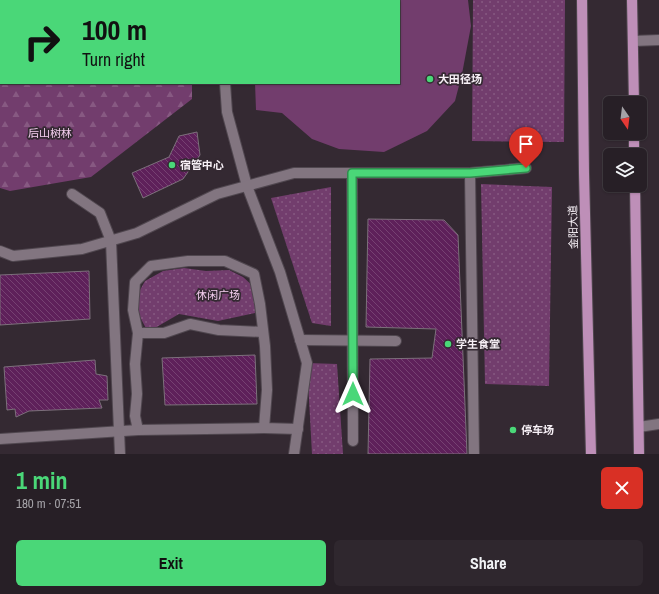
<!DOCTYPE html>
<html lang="en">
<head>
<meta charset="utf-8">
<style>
	body { margin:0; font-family:"Archivo Narrow","Noto Sans SC",sans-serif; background:#2f272e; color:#f1f3f6; height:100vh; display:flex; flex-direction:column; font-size:15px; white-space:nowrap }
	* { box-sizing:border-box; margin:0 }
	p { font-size:13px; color:#a4a2a7 }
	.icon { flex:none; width:22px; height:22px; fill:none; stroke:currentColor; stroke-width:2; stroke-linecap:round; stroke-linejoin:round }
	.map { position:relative; height:454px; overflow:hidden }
	.drawer { display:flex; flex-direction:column; background:#271f26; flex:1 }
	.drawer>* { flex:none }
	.hud { position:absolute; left:0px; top:0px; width:400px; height:84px; box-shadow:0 1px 3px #0004,0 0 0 1px #433d43; background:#4ad778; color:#111; overflow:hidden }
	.needle { width:26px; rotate:166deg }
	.controls { position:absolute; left:603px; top:96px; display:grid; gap:8px }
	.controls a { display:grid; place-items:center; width:44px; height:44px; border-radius:6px; background:#271f26; box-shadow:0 1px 3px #0004,0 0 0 1px #433d43; font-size:20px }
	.pin { position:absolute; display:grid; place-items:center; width:34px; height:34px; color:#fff; margin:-41px -17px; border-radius:50% 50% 50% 0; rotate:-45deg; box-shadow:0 0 4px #0007 }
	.pin .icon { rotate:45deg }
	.me { position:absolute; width:44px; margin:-22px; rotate:0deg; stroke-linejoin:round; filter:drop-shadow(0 0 3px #0008) }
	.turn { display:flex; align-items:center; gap:14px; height:84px; padding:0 16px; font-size:18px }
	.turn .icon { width:52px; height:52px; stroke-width:2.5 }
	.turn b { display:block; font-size:28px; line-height:34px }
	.round { display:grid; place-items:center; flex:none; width:42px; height:42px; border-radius:6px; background:#2f272e }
	.summary { display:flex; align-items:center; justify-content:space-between; height:68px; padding:0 16px }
	h1 { font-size:24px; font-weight:700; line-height:30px; color:#4ad778 }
	.cta { display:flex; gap:8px; margin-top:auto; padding:8px 16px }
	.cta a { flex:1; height:46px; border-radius:6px; background:#4ad778; color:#111; font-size:16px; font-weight:700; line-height:46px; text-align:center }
	.cta a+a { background:#2f272e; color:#f1f3f6 }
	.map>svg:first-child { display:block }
</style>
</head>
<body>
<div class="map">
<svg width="659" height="454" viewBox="0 0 659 454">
	<defs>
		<pattern id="forest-firs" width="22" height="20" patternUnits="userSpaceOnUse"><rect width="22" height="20" fill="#723d6d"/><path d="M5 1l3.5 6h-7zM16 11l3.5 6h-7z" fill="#875982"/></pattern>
		<pattern id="park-dots" width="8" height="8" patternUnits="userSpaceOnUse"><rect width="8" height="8" fill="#723d6d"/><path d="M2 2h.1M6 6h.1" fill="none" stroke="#875982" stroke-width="1.8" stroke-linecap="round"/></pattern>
		<pattern id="building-back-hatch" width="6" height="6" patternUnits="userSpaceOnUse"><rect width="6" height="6" fill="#5e205a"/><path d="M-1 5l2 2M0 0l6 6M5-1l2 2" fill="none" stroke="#764172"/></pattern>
	</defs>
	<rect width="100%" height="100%" fill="#342932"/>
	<path fill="#723d6d" d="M252,0H468L471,26L462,74L455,101L427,131L384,152L339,149L312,139L282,113L256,110L255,83H399V1Z"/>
	<path fill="url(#forest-firs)" d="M0,35L1,83H192V99L91,177L10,191L0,188Z"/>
	<g fill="url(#park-dots)">
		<path d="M473,0H565L564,142L472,141Z"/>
		<path d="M481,184L552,187L549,386L485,384Z"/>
		<path d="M331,187V326L312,323L271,198Z"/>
		<path d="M184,268L206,271L229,270L243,277L254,287L260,304L255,313L218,321L179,314L148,332L140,317L135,299L145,281L163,271Z"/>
		<path d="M307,363L337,364L343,454H312Z"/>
	</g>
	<g fill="url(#building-back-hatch)" stroke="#7c707b">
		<path d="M197,132L200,155L183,179L143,198L132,173L169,157L179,136Z"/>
		<path d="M368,219L444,220L458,235L467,454H368L370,359L432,358L436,329L366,327Z"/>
		<path d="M89,271L90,319L0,325V275Z"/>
		<path d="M255,355L257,404L165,405L162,358Z"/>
		<path d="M95,360L96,374L107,376L108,400H99L102,408L29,411L16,417L15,409L7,410L4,367Z"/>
	</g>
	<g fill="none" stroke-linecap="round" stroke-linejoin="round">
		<defs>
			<g id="street">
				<path d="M220,0L221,1"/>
				<path d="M155,1V0"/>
				<path d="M0,12L1,13"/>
				<path d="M633,41L659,40"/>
				<path d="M225,83L227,112L247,186L280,272L307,363L294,454"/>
				<path d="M352,173L353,441"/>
				<path d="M470,173L474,454"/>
				<path d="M72,194L100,213L111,241L120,454"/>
				<path d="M0,251L13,256L82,249L137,233L217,194L294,173H470L526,168"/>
				<path d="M138,333H164L190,324L219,330L263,332"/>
				<path d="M300,340L396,341"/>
				<path d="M639,427L659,424"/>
				<path d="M138,430L264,428"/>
				<path d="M0,439L138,430L135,416L137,394L135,364L138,333L133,310L135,282L151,266L188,261H225L254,274L260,304L265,346L267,390L264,428L298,429"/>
			</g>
			<g id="primary">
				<path d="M582,0L584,173L591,454"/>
				<path d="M632,0L634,103"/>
				<path d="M634,133V155"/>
				<path d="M635,185L639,454"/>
			</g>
		</defs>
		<use href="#street" stroke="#50474f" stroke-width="12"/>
		<use href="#primary" stroke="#50474f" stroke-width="12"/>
		<use href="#street" stroke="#827580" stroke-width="10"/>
		<use href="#primary" stroke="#be8fb8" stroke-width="10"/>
	</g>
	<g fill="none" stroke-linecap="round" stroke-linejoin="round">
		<defs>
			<path id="route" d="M353,394L352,173H470L526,168"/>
		</defs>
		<use href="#route" stroke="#308c4e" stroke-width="10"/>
		<use href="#route" stroke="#4ad778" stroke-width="7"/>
	</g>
	<g fill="#4ad778" stroke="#342932" stroke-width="1.5">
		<circle cx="430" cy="79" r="4"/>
		<circle cx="172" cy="165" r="4"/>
		<circle cx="448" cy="344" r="4"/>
		<circle cx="513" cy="430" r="4"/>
	</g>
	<g text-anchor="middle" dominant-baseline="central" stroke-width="3.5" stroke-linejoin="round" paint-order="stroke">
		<g font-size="11" font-weight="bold" fill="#f7f0f6" stroke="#342932" text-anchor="start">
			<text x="438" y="79">大田径场</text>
			<text x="180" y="165">宿管中心</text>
			<text x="456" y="344">学生食堂</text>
			<text x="521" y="430">停车场</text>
		</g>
		<g font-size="11" fill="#f7d1f2" stroke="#342932">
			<text x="50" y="133">后山树林</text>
			<text x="218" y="295">休闲广场</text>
		</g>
		<g font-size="11" fill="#f7f0f6" stroke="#342932">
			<text transform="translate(573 227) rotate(-91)">金阳大道</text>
		</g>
	</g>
</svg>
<div class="controls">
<a><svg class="needle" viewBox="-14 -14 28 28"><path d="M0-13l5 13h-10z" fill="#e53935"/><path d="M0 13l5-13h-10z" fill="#a4a2a7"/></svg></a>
<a><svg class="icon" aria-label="layers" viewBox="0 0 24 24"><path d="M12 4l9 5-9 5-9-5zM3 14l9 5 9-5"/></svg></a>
</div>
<div class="pin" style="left:526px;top:168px;background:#d93025"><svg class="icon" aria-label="arrive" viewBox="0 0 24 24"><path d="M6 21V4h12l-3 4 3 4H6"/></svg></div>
<svg class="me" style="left:353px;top:394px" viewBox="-20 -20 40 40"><path d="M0-17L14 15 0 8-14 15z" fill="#4ad778" stroke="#fff" stroke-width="4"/></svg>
<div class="hud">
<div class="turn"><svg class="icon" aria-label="right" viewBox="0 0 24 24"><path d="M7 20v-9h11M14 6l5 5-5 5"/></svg><div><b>100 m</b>Turn right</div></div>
</div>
</div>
<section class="drawer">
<div class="summary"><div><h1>1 min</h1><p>180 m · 07:51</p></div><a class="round" style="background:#d93025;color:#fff"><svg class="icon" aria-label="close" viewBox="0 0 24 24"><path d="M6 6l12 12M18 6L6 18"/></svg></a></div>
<div class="cta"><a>Exit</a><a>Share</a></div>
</section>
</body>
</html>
